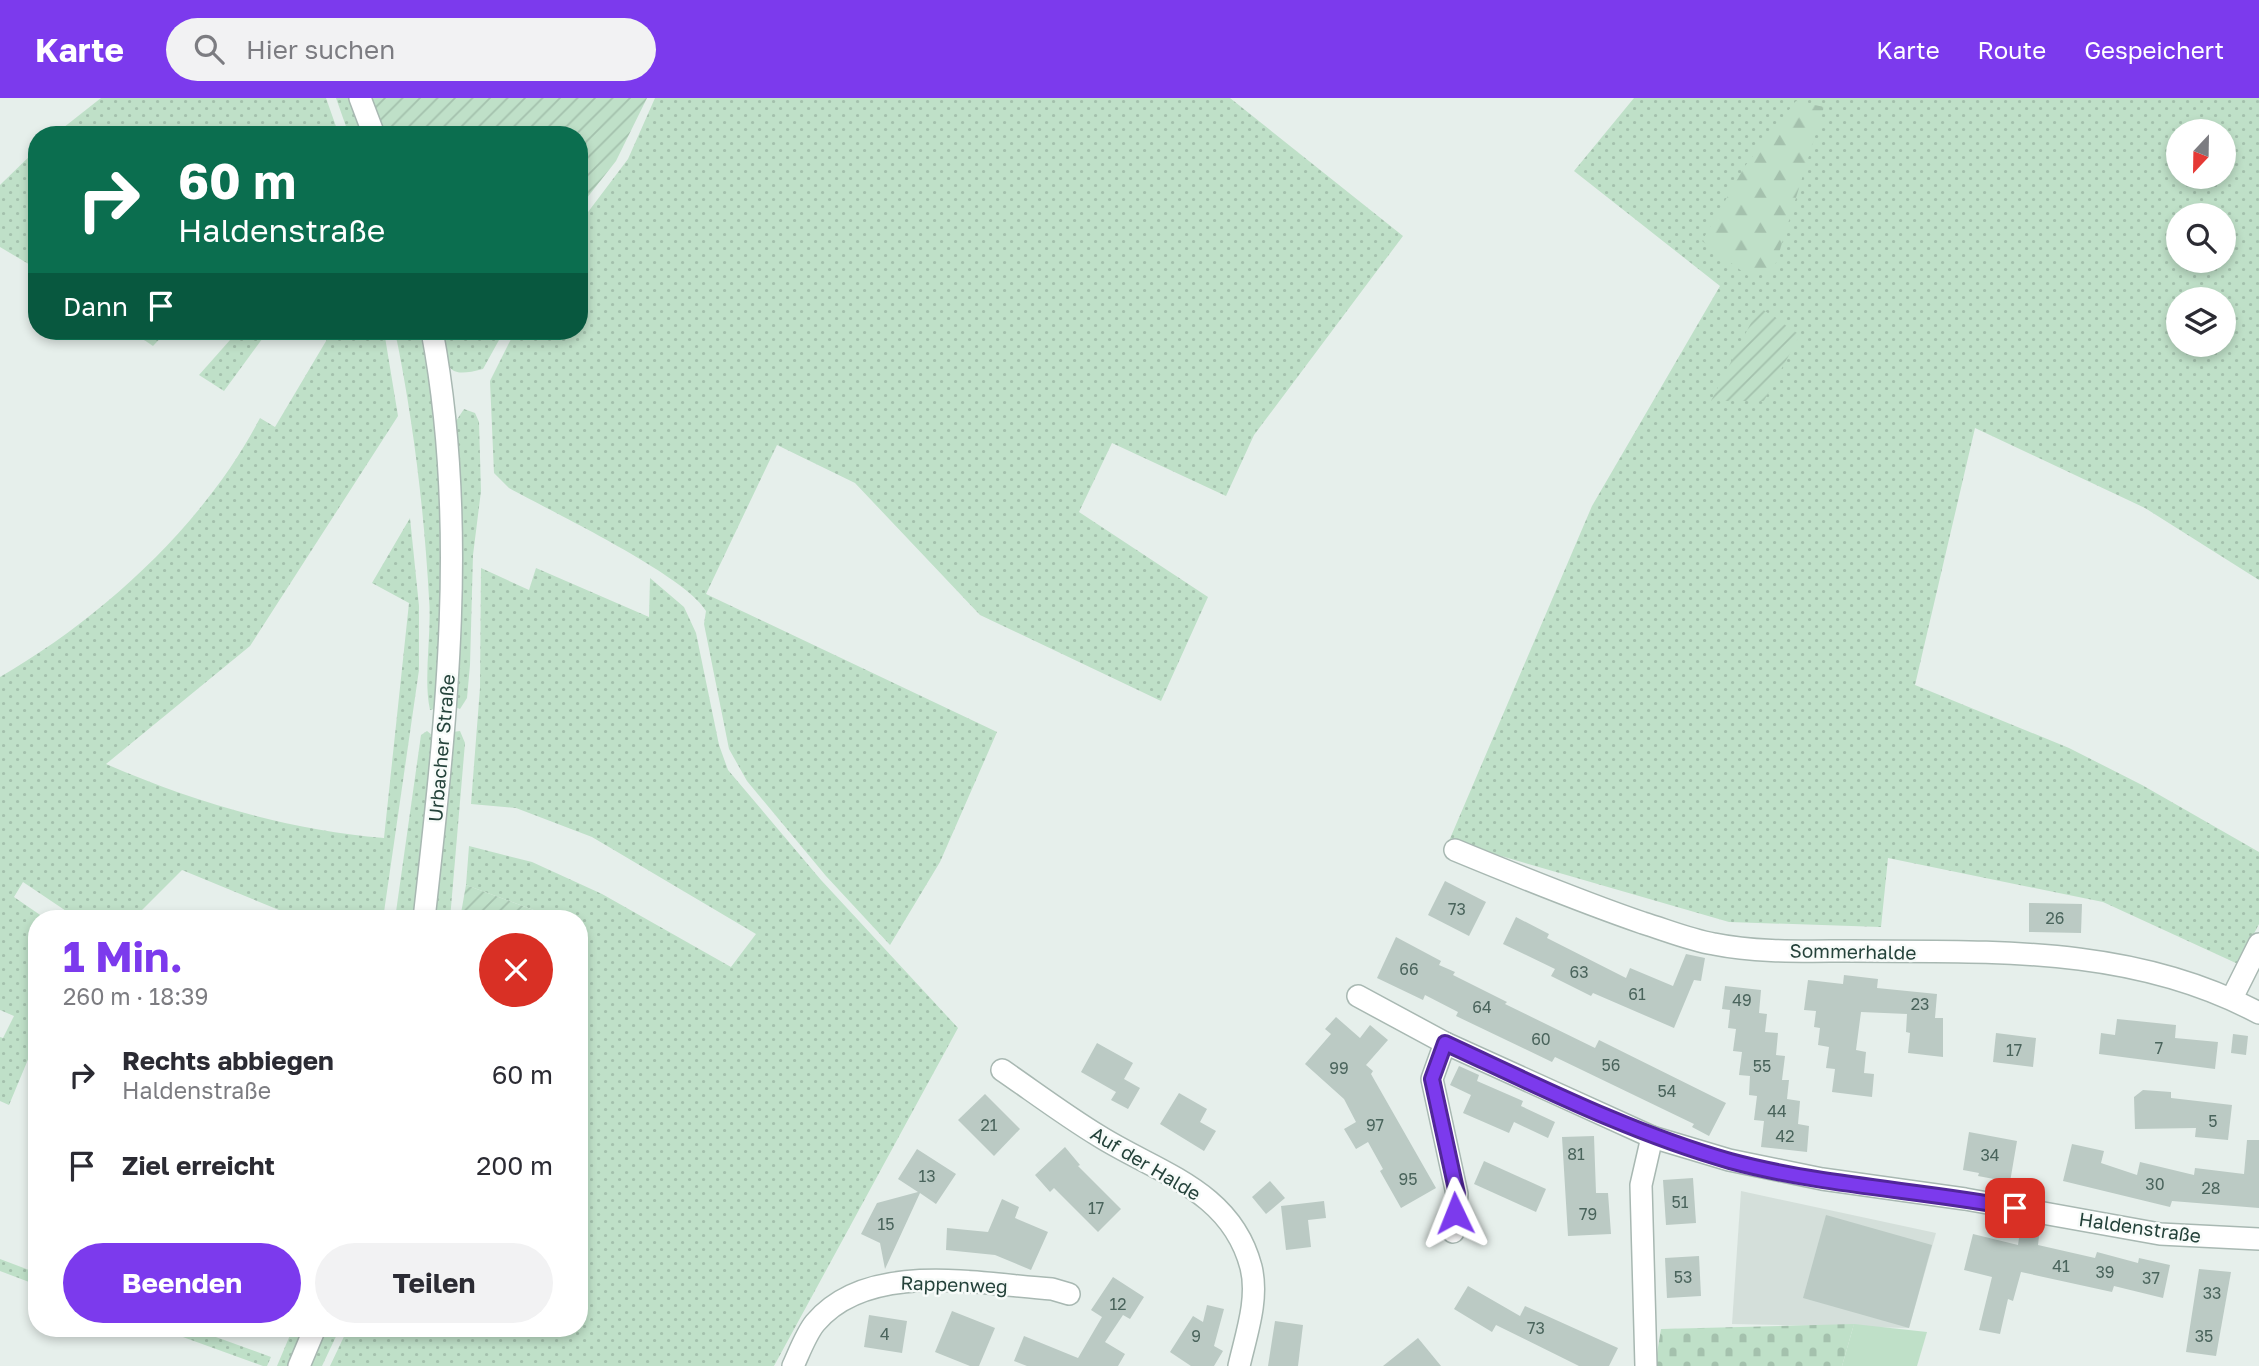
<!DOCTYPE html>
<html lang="de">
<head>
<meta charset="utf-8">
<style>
	body { margin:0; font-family:"Golos Text",sans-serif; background:#f2f2f3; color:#2b2b33; height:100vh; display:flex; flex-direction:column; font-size:26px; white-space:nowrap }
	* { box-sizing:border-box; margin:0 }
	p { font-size:23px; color:#7c7c81 }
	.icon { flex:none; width:38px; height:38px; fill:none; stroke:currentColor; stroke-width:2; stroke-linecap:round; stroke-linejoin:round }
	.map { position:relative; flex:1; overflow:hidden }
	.drawer { position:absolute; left:28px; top:812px; width:560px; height:427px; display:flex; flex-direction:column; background:#fff; border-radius:28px; box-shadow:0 4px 10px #0003 }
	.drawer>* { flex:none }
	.guide { position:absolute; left:28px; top:28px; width:560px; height:214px; border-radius:28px; box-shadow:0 4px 10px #0003; background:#0b6e4f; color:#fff; overflow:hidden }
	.needle { width:46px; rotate:202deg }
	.fabs { position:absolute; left:2166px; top:21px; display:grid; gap:14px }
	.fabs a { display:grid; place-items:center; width:70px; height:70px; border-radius:50%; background:#fff; box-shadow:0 4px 10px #0003; font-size:35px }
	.pin { position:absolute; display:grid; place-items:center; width:60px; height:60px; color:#fff; margin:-30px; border-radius:14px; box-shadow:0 4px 10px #0006 }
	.me { position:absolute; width:77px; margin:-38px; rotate:358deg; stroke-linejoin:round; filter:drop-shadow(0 0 5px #0008) }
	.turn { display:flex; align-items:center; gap:24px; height:147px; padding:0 35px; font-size:32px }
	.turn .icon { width:91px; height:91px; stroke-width:2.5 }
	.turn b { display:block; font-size:49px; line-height:60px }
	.then { display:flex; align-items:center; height:66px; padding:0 35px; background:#0003; gap:14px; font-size:26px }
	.round { display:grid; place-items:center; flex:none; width:74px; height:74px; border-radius:37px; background:#f2f2f3 }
	.head { display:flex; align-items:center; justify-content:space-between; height:119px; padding:0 35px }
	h1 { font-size:42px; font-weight:700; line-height:52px; color:#7c3aed }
	.action { display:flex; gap:14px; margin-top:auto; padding:14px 35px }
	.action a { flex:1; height:80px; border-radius:42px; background:#7c3aed; color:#fff; font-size:28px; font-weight:700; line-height:80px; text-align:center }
	.action a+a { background:#f2f2f3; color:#2b2b33 }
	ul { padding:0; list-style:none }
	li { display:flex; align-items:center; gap:21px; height:91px; padding:0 35px }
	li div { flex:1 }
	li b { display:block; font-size:26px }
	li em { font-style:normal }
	header { display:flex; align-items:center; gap:42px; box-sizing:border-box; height:98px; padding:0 35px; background:#7c3aed; color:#fff }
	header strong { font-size:33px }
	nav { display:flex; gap:38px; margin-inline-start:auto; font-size:24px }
	.search { width:490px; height:63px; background:#f2f2f3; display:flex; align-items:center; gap:18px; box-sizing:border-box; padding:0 24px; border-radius:38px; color:#7c7c81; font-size:26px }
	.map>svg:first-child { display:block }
</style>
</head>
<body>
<header>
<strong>Karte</strong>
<div class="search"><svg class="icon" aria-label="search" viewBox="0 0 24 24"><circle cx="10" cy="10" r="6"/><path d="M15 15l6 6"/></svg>Hier suchen</div>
<nav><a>Karte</a><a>Route</a><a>Gespeichert</a></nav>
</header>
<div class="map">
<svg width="2259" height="1268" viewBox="0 0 2259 1268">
	<defs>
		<pattern id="grass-dots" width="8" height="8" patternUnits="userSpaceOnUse" patternTransform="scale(1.75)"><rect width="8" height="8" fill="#bfe0c8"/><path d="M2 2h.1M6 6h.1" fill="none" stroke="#a4c1ad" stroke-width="1.8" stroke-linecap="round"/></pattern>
		<pattern id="forest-firs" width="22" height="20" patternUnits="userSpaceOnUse" patternTransform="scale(1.75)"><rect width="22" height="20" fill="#bfe0c8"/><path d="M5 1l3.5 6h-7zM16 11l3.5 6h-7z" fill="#a4c1ad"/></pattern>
		<pattern id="cemetery-stones" width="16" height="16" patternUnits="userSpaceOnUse" patternTransform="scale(1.75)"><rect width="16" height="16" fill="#bfe0c8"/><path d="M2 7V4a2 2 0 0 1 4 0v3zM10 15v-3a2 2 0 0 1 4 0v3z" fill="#a4c1ad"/></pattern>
		<pattern id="garden-furrows" width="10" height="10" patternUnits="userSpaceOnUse" patternTransform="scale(1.75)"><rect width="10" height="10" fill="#bfe0c8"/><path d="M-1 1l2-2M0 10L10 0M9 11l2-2" fill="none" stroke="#a4c1ad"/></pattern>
	</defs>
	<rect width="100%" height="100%" fill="#e6efeb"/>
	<path fill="#d4dfda" d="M1741,1093L1936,1135L1909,1230L1732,1226Z"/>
	<g fill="url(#grass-dots)" fill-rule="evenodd">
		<path d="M101,0H326L339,37H54Z"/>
		<path d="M336,0H349L364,37H349Z"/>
		<path d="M655,0H1230L1403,138L1254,337L1226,398L1112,345L1079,414L1208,499L1161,603L980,517L855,385L777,347L706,496L997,634L940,764L890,847L826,778L747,683L729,651L704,526L706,513C685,477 552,414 509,390L494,375L490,283L515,233H579V126L628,61Z"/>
		<path d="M1634,0H2259V482L2145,410L1975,330L1915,587L2069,650L2142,687L2259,754V826L2238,866L2103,804L1888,760L1881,829L1729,824L1449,743L1592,408L1720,188L1574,73ZM2179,33H2224V79H2179ZM2179,117H2224V163H2179ZM2179,201H2224V247H2179Z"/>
		<path d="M37,51V171L0,149V87Z"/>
		<path d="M131,233H167L153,248Z"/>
		<path d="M238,233H268L224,293L199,277Z"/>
		<path d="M332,233H384L398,318L250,548L106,666C194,704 288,732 384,740L409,505L372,485L410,420L419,508V572L383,821H301L182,772L133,821H78L23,784L14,799L46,821H37V940L9,1007L0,1003V939L3,940L14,918L0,912V579C102,520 205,426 260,320L275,329Z"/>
		<path d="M395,233H420C436,316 444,403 443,488C442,529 437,570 435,611L430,612C423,580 432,535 429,500C424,410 413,321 395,233Z"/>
		<path d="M441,233H504L483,271C443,282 447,267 441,233Z"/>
		<path d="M464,311L475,315L479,324L481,393L473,457L470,567L467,600L460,611L455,609C462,513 464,419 456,323Z"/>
		<path d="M481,470L529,492L536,470L649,519L650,480L684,509L696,535L719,647L728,672L821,782L958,930L774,1268H330L348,1230H579V821H558L466,787L469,748L532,764L602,796L731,869L756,836L592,739L516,710L471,706L480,590Z"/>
		<path d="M427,633L432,637L414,821H395L421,637Z"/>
		<path d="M460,633L465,645L450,821H434L453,634Z"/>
		<path d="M0,1161L37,1175V1187L0,1173Z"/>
		<path d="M158,1230H191L271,1259L267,1268H263Z"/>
		<path d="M293,1230H304L287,1268H277Z"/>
		<path d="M326,1230H340L322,1268H309Z"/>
	</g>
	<path fill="url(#forest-firs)" d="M1796,3L1824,9L1774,171L1751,180L1702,143L1745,68Z"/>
	<path fill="url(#cemetery-stones)" d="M1854,1226L1842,1268H1655L1661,1231Z"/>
	<path fill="#bfe0c8" d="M1854,1226L1927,1234L1917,1268H1842Z"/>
	<g fill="url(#garden-furrows)">
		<path d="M372,0H647L616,63L579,110V37H386Z"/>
		<path d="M1759,209L1800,237L1764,303H1711Z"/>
		<path d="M466,787L558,821H460Z"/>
	</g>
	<g fill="#bbcac4">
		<path d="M1445,783L1486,804L1469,838L1428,817Z"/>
		<path d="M2029,805L2082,806L2081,835L2029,834Z"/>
		<path d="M1516,819L1549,836L1547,840L1626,880L1630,870L1673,888L1686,856L1705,860L1701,883L1694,882L1674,930L1593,895L1591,898L1551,878L1555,871L1503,846Z"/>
		<path d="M1396,839L1441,863L1439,867L1455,874L1453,877L1507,904L1505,906L1595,950L1599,942L1726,1005L1709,1038L1692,1029L1694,1026L1555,959L1552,964L1456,918L1458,914L1425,897L1423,902L1377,880Z"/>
		<path d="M1844,877L1878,881L1877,890L1937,896L1935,920H1943V959L1908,955L1910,935L1906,934L1907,916L1861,914L1856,952L1866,954L1864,975L1874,976L1872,999L1832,994L1835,971L1826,970L1829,949L1818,947L1820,930L1814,929L1816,913L1804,912L1808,882L1843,886Z"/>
		<path d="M1725,888L1761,892L1759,915L1767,916L1765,934L1778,935L1776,957L1785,958L1782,982H1789L1787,1001L1800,1003L1798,1026L1809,1028L1807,1054L1761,1049L1764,1023L1754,1022L1757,998L1749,997L1750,978L1739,977L1742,954L1733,953L1736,931L1728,930L1730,912L1722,911Z"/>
		<path d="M1336,919L1360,940L1370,927L1388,942L1366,967L1373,973L1371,976L1436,1090L1401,1110L1380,1073L1383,1071L1368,1044L1356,1051L1344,1031L1356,1024L1344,1001L1305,966L1331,936L1325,931Z"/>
		<path d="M2117,921L2176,927L2175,940L2218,944L2215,971L2099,956L2101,935L2115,937Z"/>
		<path d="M1996,935L2036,940L2033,969L1993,964Z"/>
		<path d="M2233,936L2248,938L2246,957L2231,955Z"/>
		<path d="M1097,945L1133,965L1124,981L1140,990L1128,1011L1111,1002L1116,994L1081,974Z"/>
		<path d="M1459,968L1479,977L1477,983L1523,1003L1521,1008L1555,1024L1548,1040L1514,1024L1509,1035L1463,1015L1471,997L1450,987Z"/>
		<path d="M2143,992L2171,994V1000L2232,1007L2228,1042L2195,1039L2196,1030L2135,1031L2134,999Z"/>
		<path d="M1179,995L1207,1011L1200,1024L1216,1033L1204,1053L1160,1026Z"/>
		<path d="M985,996L1020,1031L994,1058L958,1022Z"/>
		<path d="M1969,1034L2017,1043L2010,1084L1978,1078L1979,1075L1963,1072Z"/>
		<path d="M1594,1038L1596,1095H1608L1611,1136L1568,1138L1562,1039Z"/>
		<path d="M2247,1042H2259V1110L2172,1103L2170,1109L2063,1083L2072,1046L2104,1053L2101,1065L2137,1077L2140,1064L2194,1077L2195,1070L2244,1076Z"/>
		<path d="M1065,1049L1080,1067L1078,1068L1121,1111L1098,1134L1054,1090L1050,1094L1035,1077Z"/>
		<path d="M917,1051L956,1076L936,1106L920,1095L885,1171L880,1145L861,1136L877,1105L918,1094L898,1081Z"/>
		<path d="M1484,1063L1546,1091L1536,1114L1474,1086Z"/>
		<path d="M1693,1080L1696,1125L1666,1127L1663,1082Z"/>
		<path d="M1270,1083L1285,1100L1266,1116L1252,1099Z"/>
		<path d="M1002,1101L1019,1109L1015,1120L1048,1134L1031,1172L995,1157L946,1152L947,1130L988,1134Z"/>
		<path d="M1324,1103L1326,1120L1308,1122L1311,1149L1286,1152L1281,1108Z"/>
		<path d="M1826,1117L1932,1147L1909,1230L1803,1200Z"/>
		<path d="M2021,1126L2040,1129L2038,1147L2095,1160L2097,1154L2138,1165L2139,1160L2170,1167L2163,1200L2114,1188L2112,1194L2021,1174L2013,1203L2008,1201L2000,1236L1979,1232L1992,1179L1964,1172L1973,1136L2018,1147Z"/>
		<path d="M1699,1158L1701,1198L1667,1200L1665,1160Z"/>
		<path d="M2199,1171L2231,1174L2216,1258L2186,1254Z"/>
		<path d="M1113,1179L1144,1199L1130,1221L1123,1217L1105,1244L1125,1256L1118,1268H1027L1014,1263L1024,1238L1078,1260L1102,1219L1091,1212Z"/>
		<path d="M1468,1188L1520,1218L1525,1208L1618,1250L1609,1268H1579L1496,1227L1492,1234L1454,1211Z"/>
		<path d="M1207,1207L1224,1211L1214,1248L1223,1253L1214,1268H1191L1170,1254L1193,1218L1203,1224Z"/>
		<path d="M952,1213L995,1230L979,1268H970L935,1254Z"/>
		<path d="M869,1217L907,1223L902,1255L864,1249Z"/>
		<path d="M1275,1223L1303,1227L1298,1268H1268Z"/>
		<path d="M1418,1240L1441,1268H1383Z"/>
	</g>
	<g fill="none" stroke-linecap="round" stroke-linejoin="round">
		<defs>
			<g id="minor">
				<path d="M1455,752C1518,778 1579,803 1643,825C1666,832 1690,842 1714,846C1758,855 1806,853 1851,853C1991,854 2132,847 2259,915"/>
				<path d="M1358,898L1445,945L1652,1039L1729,1062L1822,1081L1965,1101L2160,1136L2259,1141"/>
				<path d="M2232,900L2259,846"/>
				<path d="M1445,945L1432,981L1457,1096L1453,1134"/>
				<path d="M1002,972C1034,994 1066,1018 1099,1038C1158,1075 1231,1092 1251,1169C1259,1201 1246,1237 1239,1268"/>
				<path d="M793,1268C799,1255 806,1236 815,1225C868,1162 978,1186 1052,1191L1069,1196"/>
				<path d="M1646,1268L1641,1087L1652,1039"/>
			</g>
			<g id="tertiary">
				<path d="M360,0L374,37"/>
				<path d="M424,821C446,625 469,428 432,233"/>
				<path d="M299,1268L315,1230"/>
			</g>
		</defs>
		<use href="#minor" stroke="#a8b8b2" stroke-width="24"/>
		<use href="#tertiary" stroke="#a8b8b2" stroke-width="24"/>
		<use href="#minor" stroke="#fff" stroke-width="21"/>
		<use href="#tertiary" stroke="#fff" stroke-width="21"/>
	</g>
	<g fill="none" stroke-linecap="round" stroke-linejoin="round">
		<defs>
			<path id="route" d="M1455,1115L1457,1096L1432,981L1445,945C1538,988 1631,1035 1730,1063C1823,1088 1921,1092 2015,1110"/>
		</defs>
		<use href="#route" stroke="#51269a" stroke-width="18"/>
		<use href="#route" stroke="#7c3aed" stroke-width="12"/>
	</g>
	<g text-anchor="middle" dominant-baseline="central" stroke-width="5" stroke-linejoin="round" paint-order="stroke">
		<g font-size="16" fill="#4a645c">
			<text x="1457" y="811">73</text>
			<text x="2055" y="820">26</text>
			<text x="1409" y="871">66</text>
			<text x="1579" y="874">63</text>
			<text x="1637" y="896">61</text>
			<text x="1742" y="902">49</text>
			<text x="1920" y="906">23</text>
			<text x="1482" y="909">64</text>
			<text x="1541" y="941">60</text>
			<text x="2159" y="950">7</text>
			<text x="2014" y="952">17</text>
			<text x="1611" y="967">56</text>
			<text x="1762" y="968">55</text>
			<text x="1339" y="970">99</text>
			<text x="1667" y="993">54</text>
			<text x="1777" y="1013">44</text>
			<text x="2213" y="1023">5</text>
			<text x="989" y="1027">21</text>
			<text x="1375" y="1027">97</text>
			<text x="1785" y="1038">42</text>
			<text x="1576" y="1056">81</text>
			<text x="1990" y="1057">34</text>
			<text x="927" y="1078">13</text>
			<text x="1408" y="1081">95</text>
			<text x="2155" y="1086">30</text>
			<text x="2211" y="1090">28</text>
			<text x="1680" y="1104">51</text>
			<text x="1096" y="1110">17</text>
			<text x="1588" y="1116">79</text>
			<text x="886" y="1126">15</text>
			<text x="2061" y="1168">41</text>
			<text x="2105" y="1174">39</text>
			<text x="1683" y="1179">53</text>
			<text x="2151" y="1180">37</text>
			<text x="2212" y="1195">33</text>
			<text x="1118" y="1206">12</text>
			<text x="1536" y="1230">73</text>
			<text x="885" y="1236">4</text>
			<text x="1196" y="1238">9</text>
			<text x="2204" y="1238">35</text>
		</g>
		<g font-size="19" fill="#24423a" stroke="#f7fbf9">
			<text transform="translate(441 650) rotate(-85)">Urbacher Straße</text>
			<text transform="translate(1853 853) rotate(1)">Sommerhalde</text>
			<text transform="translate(1146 1065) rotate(31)">Auf der Halde</text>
			<text transform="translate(2140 1129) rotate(8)">Haldenstraße</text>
			<text transform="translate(954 1186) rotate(2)">Rappenweg</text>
		</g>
	</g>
</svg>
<div class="fabs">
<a><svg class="needle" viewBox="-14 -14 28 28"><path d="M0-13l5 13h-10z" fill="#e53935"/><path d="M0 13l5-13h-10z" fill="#7c7c81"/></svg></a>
<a><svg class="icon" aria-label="search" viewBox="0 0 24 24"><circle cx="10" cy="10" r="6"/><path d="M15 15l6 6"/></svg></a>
<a><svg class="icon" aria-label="layers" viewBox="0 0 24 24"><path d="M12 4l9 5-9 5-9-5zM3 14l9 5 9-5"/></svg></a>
</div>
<div class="pin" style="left:2015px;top:1110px;background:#d93025"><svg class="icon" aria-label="arrive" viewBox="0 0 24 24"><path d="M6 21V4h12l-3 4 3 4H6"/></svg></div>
<svg class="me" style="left:1455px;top:1115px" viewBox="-20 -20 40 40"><path d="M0-17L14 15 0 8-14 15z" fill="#7c3aed" stroke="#fff" stroke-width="4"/></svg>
<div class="guide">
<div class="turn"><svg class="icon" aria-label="right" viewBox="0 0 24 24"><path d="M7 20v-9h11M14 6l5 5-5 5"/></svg><div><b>60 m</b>Haldenstraße</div></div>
<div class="then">Dann<svg class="icon" aria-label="arrive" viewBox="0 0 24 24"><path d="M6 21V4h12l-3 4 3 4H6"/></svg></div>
</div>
<section class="drawer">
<div class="head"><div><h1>1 Min.</h1><p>260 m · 18:39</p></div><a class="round" style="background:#d93025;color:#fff"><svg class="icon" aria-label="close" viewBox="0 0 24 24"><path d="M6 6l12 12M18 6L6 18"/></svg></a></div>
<ul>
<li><svg class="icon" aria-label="right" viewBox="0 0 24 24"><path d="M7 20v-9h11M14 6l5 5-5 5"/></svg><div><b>Rechts abbiegen</b><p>Haldenstraße</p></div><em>60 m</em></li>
<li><svg class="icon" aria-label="arrive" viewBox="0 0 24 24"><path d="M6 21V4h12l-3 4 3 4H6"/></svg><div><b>Ziel erreicht</b></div><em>200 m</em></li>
</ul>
<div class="action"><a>Beenden</a><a>Teilen</a></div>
</section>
</div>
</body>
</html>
